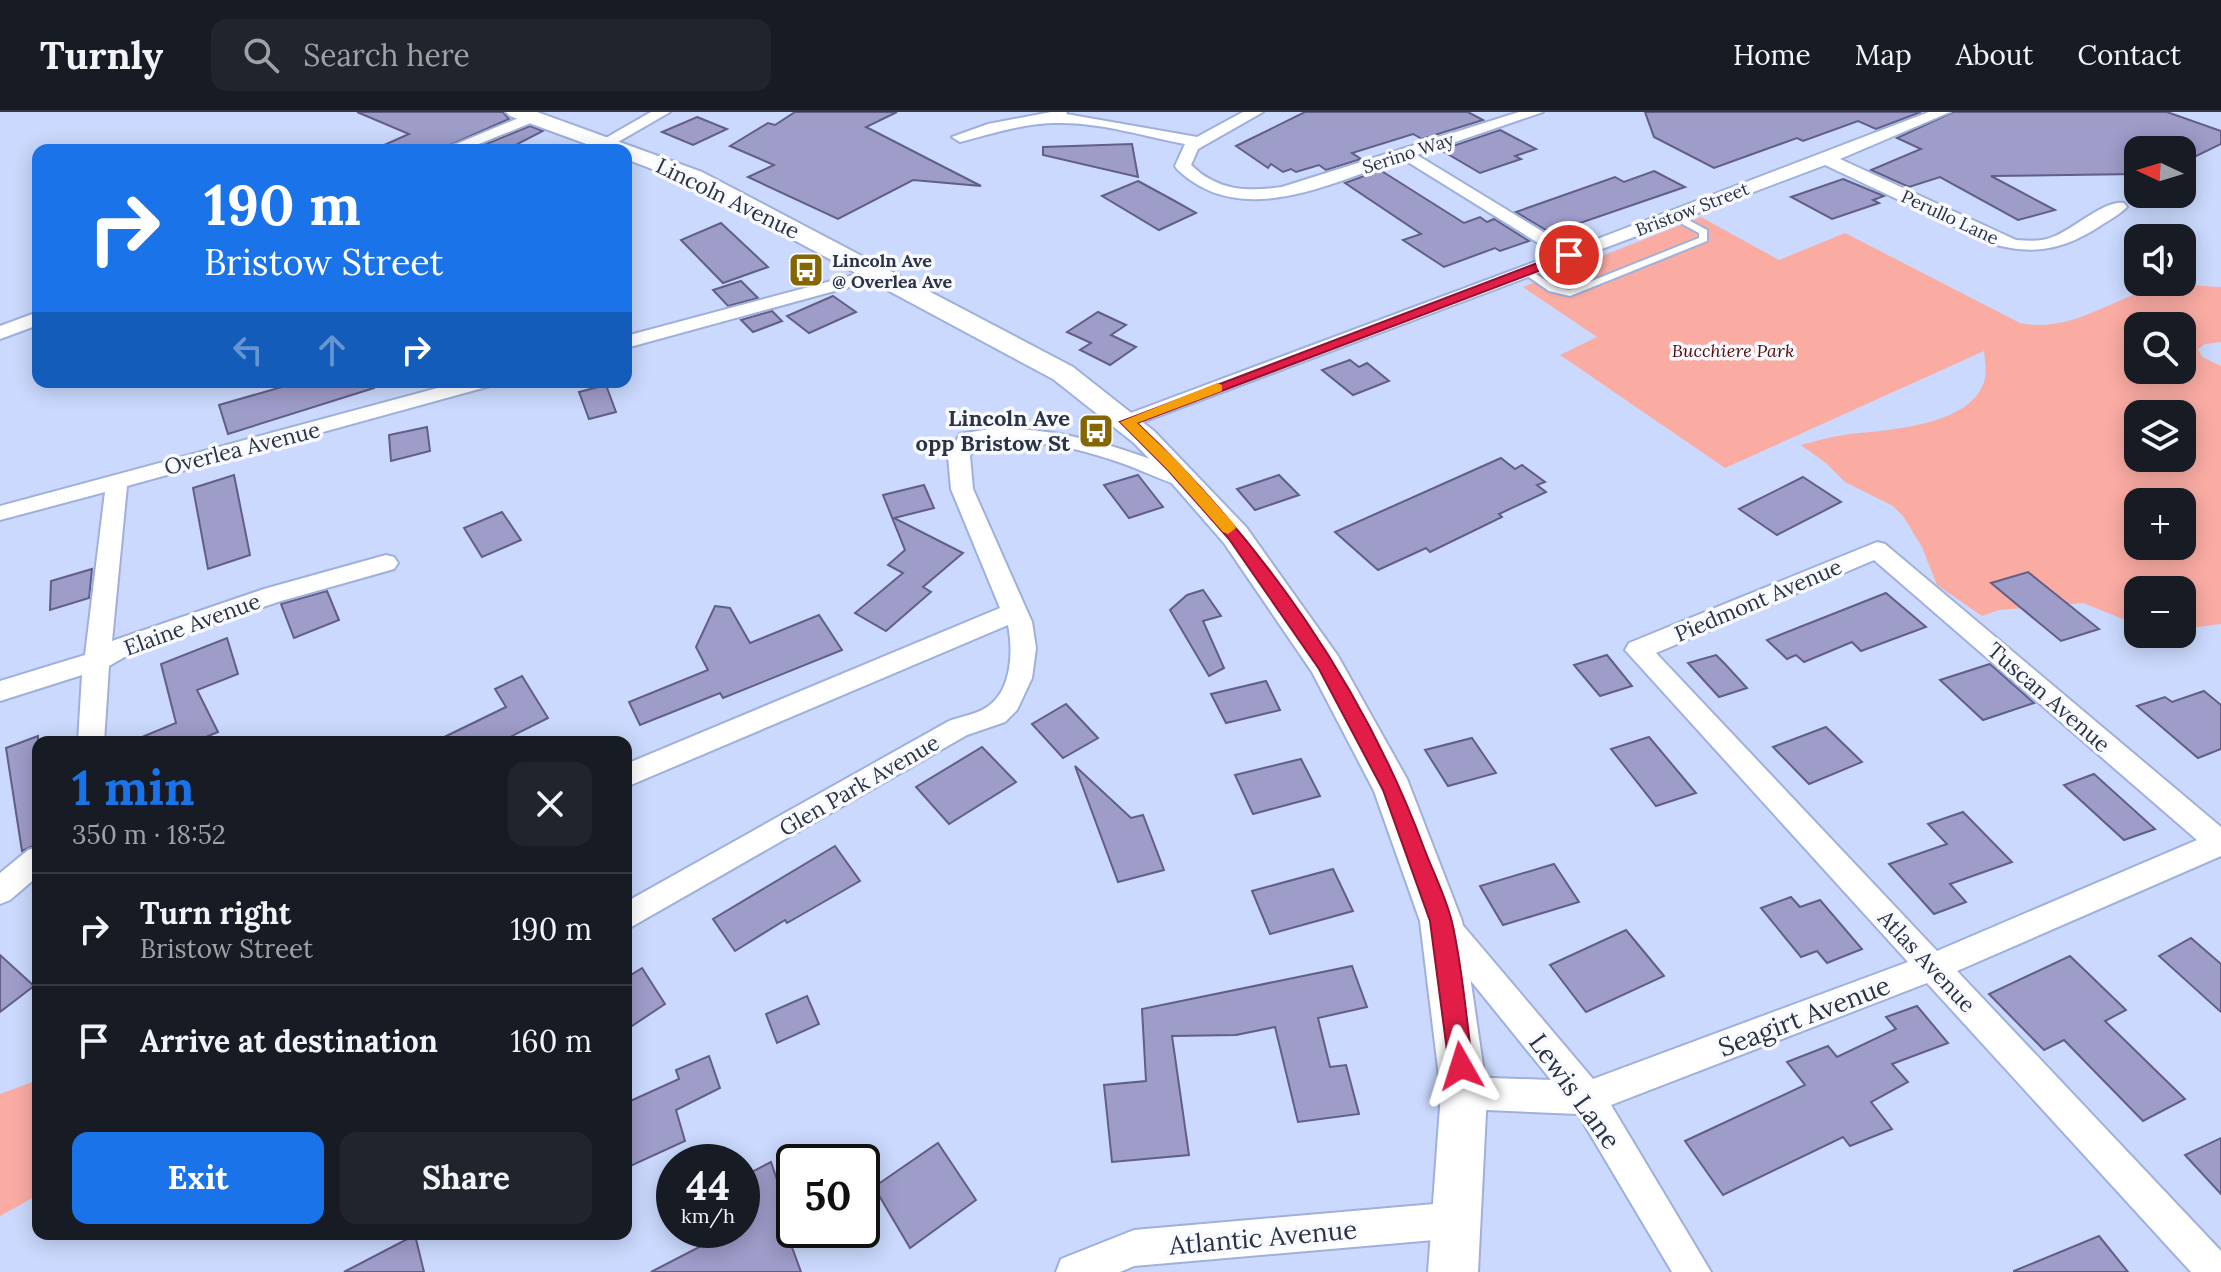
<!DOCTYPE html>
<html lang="en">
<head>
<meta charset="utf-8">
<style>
	body { margin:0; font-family:Lora,serif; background:#20242c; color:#f1f3f6; height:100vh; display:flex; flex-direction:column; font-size:30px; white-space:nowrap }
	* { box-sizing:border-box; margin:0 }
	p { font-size:26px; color:#9ea1a6 }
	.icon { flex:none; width:44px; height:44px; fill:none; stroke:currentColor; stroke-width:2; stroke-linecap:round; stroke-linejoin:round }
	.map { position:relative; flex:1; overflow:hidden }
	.side { position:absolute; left:32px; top:624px; width:600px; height:504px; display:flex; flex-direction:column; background:#171b24; border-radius:16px; box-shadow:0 4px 20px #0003 }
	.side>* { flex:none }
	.top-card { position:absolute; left:32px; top:32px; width:600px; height:244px; border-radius:16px; box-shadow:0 4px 20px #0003; background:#1a73e8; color:#fff; overflow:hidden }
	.needle { width:52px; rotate:274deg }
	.tools { position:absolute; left:2124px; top:24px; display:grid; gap:16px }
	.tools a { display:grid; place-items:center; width:72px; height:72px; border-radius:16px; background:#171b24; box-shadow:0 4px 20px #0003; font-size:40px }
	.speed { position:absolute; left:656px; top:1032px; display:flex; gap:16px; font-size:40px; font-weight:700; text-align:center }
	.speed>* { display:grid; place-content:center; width:104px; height:104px; border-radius:50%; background:#171b24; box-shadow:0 4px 20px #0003; line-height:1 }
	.speed small { font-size:20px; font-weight:400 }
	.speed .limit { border:4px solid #111; border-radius:12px; background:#fff; color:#111 }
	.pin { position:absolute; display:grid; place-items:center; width:68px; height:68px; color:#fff; margin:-34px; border:4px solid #fff; border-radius:50%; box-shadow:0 2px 8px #0007 }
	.me { position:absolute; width:88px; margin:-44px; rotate:354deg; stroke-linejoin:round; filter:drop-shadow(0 0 6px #0008) }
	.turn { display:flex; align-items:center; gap:28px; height:168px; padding:0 40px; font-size:36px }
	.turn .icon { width:104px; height:104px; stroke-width:2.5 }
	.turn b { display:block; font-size:56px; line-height:68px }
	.lanes { display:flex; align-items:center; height:76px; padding:0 40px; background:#0003; justify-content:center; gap:40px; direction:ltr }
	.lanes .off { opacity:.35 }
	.round { display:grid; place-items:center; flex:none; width:84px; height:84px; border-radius:16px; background:#20242c }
	.overview { display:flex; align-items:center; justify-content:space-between; height:136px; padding:0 40px }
	h1 { font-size:48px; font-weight:800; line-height:60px; color:#1a73e8 }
	.primary-button { display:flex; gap:16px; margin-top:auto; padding:16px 40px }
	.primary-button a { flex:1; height:92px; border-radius:16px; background:#1a73e8; color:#fff; font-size:32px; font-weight:800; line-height:92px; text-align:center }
	.primary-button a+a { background:#20242c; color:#f1f3f6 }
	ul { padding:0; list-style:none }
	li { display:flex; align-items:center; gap:24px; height:112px; padding:0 40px; border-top:2px solid #363941 }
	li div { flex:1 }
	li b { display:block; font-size:30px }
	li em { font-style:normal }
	header { display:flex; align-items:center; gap:48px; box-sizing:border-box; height:112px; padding:0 40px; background:#171b24; border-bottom:2px solid #363941 }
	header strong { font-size:38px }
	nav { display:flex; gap:44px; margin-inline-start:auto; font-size:28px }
	.search { width:560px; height:72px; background:#20242c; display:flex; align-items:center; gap:20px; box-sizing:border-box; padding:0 28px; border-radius:16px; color:#9ea1a6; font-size:30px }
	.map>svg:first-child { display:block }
</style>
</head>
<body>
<header>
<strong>Turnly</strong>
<div class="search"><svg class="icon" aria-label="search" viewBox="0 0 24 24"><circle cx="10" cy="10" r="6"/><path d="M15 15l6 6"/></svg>Search here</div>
<nav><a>Home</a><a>Map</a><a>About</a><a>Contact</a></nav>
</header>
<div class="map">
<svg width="2221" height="1160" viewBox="0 0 2221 1160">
	<rect width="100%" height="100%" fill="#cad9fd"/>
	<g fill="#faaca3" fill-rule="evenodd">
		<path d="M1701,105L1779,148L1845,121L2020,211C2069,221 2107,190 2152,176C2174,170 2199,174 2221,175V230L2205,232L2198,237L2202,245L2221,254V512L2182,517V478H2138V513L2083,491L1999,498L1982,504L1937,473L1922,435L1903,404L1893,394L1845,370L1827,352L1801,333C1816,329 1834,324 1850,322C1887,318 1970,314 1984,270C1987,260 1985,249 1984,239L1725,356L1560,243L1597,225L1523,175ZM2138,214H2182V258H2138ZM2138,302H2182V346H2138ZM2138,390H2182V434H2138Z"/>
		<path d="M38,968V1083L0,1104V982Z"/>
	</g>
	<g fill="#9e9cc9" stroke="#615e87" stroke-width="2">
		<path d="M357,0H503L509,7L439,38H373L409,22Z"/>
		<path d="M795,0H897L866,15L981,74L913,68L838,107L748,65L774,53L730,34L768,11L775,13Z"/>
		<path d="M1305,0H1468L1483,8L1422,27L1413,22L1352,41L1361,47L1326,58L1319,53L1296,60L1291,57L1283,60L1271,52L1268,56L1236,34Z"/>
		<path d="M1645,0H1921L1876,17L1858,9L1803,29L1797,26L1714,56L1654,25Z"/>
		<path d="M1953,0H2167L2221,19V32L2182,51V38H2138V62L1991,64L2055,98L2018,108L1940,65L1909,75L1871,58L1921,37L1897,26Z"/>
		<path d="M697,5L727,17L693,33L662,20Z"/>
		<path d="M530,14L543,19L506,38H472Z"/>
		<path d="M1500,18L1536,37L1515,44L1521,47L1480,61L1441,38Z"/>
		<path d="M1132,32L1138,65L1043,43V35Z"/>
		<path d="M1380,58L1464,111L1480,105L1487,110L1494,107L1529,129L1500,139L1495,136L1444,155L1403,128L1421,122L1345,71Z"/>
		<path d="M1654,59L1685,75L1551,121L1516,100L1615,65L1624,70Z"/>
		<path d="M1843,67L1884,84L1873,88L1879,91L1832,107L1791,85Z"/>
		<path d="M1138,69L1173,88L1196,101L1159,118L1102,84Z"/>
		<path d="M721,111L768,155L723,171L681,128Z"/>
		<path d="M741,169L758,186L728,194L713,178Z"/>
		<path d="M833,184L856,200L809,221L787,204Z"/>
		<path d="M772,199L782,209L753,220L741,208Z"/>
		<path d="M1098,200L1126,213L1111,223L1136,235L1110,253L1080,238L1091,231L1067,220Z"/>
		<path d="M1350,248L1359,255L1367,251L1389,269L1353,283L1322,258Z"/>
		<path d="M299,270H373L374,276L228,322L219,293Z"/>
		<path d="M606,273L616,300L589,307L579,280Z"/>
		<path d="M427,315L430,339L391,349L389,323Z"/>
		<path d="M1501,346L1515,357L1522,353L1545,370L1537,373L1546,380L1499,402L1502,405L1430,440L1426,436L1378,458L1335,420Z"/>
		<path d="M234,363L250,443L208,457L193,376Z"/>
		<path d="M1138,363L1163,395L1129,406L1104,373Z"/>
		<path d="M1279,363L1299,383L1255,398L1237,377Z"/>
		<path d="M1803,365L1841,390L1777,423L1739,397Z"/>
		<path d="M924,373L934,396L894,406L963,441L923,475L931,480L886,519L855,501L903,461L888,453L905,438L883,383Z"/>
		<path d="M502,400L521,428L482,445L464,416Z"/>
		<path d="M92,457L89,486L50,498L51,469Z"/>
		<path d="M2028,460L2099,517L2061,529L1991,471Z"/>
		<path d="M1203,478L1221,504L1203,509L1224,556L1209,564L1170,498L1187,483Z"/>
		<path d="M327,479L339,508L294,526L281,492Z"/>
		<path d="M1886,481L1926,515L1861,539L1852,530L1804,550L1796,543L1787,547L1767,528Z"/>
		<path d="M715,494L730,496L750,531L819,503L842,538L723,586L720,581L640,613L629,590L708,558L696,535Z"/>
		<path d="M227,526L238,562L197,578L218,620L194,630H130L176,611L161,552Z"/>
		<path d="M1607,543L1632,574L1600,584L1574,553Z"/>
		<path d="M1716,543L1725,552L1747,576L1719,585L1688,551Z"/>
		<path d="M1990,552L2034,591L1983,608L1940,568Z"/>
		<path d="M522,564L548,606L500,630H434L506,595L495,577Z"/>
		<path d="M1266,569L1280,598L1226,611L1211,582Z"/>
		<path d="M2204,579L2221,593V637L2198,646L2137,594L2165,585L2172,590Z"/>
		<path d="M1066,592L1098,626L1063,646L1032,612Z"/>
		<path d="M1826,615L1862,650L1809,672L1773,635Z"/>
		<path d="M38,624V732L22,739L6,636Z"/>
		<path d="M1649,625L1696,681L1656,694L1611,637Z"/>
		<path d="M1472,626L1496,661L1448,674L1425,638Z"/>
		<path d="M982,635L1016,670L949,712L916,675Z"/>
		<path d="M1301,647L1320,684L1253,702L1235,663Z"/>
		<path d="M1075,654L1131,706L1143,703L1164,758L1118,770Z"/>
		<path d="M2094,662L2155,717L2124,728L2064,673Z"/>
		<path d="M1963,700L2012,750L1950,772L1966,790L1934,802L1889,752L1947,732L1928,712Z"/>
		<path d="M835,734L860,769L787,811L785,808L735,839L713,807Z"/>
		<path d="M1554,752L1579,790L1503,813L1480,774Z"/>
		<path d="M1333,757L1353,799L1270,822L1252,779Z"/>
		<path d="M1791,785L1800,795L1820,788L1862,837L1827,851L1817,839L1801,845L1761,796Z"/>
		<path d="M1626,818L1664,864L1586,900L1550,853Z"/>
		<path d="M2191,826L2221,852V900L2159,844Z"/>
		<path d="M0,843L34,874L0,900Z"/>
		<path d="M2070,844L2126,898L2105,909L2185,987L2143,1009L2064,928L2044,938L1989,882Z"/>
		<path d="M1352,854L1367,895L1318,906L1330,955L1346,953L1359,1002L1298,1010L1275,915L1236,923L1172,924L1189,1043L1112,1050L1104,973L1146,969L1142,897Z"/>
		<path d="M642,856L665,892L626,918V866Z"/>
		<path d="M807,884L819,912L777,931L766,902Z"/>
		<path d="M1917,894L1948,931L1892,952L1908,970L1871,990L1892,1017L1850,1034L1843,1025L1723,1083L1685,1029L1805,973L1787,950L1828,934L1837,945L1896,917L1886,905Z"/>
		<path d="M709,944L720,976L676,998L685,1029L626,1056V991L679,967L676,958Z"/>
		<path d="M2221,1026V1082L2185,1043Z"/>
		<path d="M938,1031L976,1088L910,1136L874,1075Z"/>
		<path d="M771,1050L794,1118L798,1122L789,1127L801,1160H651L732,1118H742V1065Z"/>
		<path d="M415,1123L424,1160H344Z"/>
		<path d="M2099,1124L2128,1160H2014V1159Z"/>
	</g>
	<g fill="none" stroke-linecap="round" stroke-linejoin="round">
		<defs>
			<path id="lane" d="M1671,102H1677L1707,118V129L1570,184L1549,179L1520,159L1528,157L1556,175L1569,178L1699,126V121L1671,106Z"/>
			<g id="street">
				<path d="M533,0L541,5L538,8L464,38H442Z"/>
				<path d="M651,0H670L611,34H599L597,31Z"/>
				<path d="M1051,0H1067L1066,2L1197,25L1243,0H1263L1198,37L1191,53C1218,79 1247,80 1282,75L1519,0H1543L1417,43L1571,137L1929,0H1950L1840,47L2016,128C2030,129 2042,130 2055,124C2073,117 2106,87 2124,91L2127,95C2119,103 2109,108 2100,114C2063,138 2032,144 1990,131L1825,53L1127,316L1117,310L1120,305L1556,142L1403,47C1332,70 1241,119 1177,57L1175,54L1185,32C1143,24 1099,10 1057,11C1024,11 991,22 960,30L952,25L988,12Z"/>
				<path d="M876,157L885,162L882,166L626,236V224Z"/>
				<path d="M38,200V213L0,227V214Z"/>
				<path d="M460,270H493L490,274L127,374L112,529L264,477L386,443L394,445L398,451L394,457L281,489L140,536L109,554L104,630H78L82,563L0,589V569L85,543L105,380L0,408V394Z"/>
				<path d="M995,316C1054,316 1109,331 1164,352C1174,356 1190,359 1196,368L1193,373L1185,375C1165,370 1146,360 1127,353C1078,335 1028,324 976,332L970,344L973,377L1032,510L1036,536L1032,566L1017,598L1005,610L967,623L626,818V790L949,609C962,604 980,602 991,592C1012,575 1013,537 1008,513L626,675V652L1000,496L951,377L948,344L960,322Z"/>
				<path d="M1877,430L1885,432L2221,715V744L1957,859L2221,1139V1160H2191L1927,871L1611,993L1711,1160H1672L1578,1002L1464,997L1452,992L1447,981L1452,970L1464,965L1551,968L1433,822L1429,813L1433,804L1444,800L1455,804L1593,967L1908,850L1625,538L1629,531ZM1874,448L2197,728L1937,839L1656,541Z"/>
				<path d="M38,735V764L10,788L0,792V761L28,738Z"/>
				<path d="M1457,1090L1470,1095L1475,1108L1470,1121L1457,1126L1134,1154L1120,1160H1056L1061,1147L1134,1118Z"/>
			</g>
			<path id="secondary" d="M506,0H537L702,60L1073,255L1154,319L1246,415L1338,544L1407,667L1462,809L1487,981L1478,1160H1428L1441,981L1420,809L1374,679L1312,560L1224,431L1163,361L1134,331L1053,267L686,70L626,47V38H603L510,4Z"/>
		</defs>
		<use href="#lane" stroke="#9eb0db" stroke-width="4"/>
		<use href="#street" stroke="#9eb0db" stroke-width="4"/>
		<use href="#secondary" stroke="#9eb0db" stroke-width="4"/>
		<use href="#lane" fill="#fff" fill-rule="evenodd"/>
		<use href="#street" fill="#fff" fill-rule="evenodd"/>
		<use href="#secondary" fill="#fff" fill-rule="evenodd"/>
	</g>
	<path fill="#e11d48" stroke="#92132f" stroke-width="2" d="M1569,139L1573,141V146L1137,311C1262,429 1364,575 1424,736C1433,760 1446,785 1452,810C1463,857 1466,907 1473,954L1469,962L1461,965L1453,962L1449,954L1430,809L1383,678L1319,557L1229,427L1168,358L1120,310Z"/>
	<path fill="#f59e0b" d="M1217,271L1222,273V279L1137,311L1179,351L1234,412L1236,416L1228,422L1223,420L1168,358L1120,310Z"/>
	<defs>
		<symbol id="bus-square" viewBox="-11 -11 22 22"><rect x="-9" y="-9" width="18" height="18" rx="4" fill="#866600" stroke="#f8faff"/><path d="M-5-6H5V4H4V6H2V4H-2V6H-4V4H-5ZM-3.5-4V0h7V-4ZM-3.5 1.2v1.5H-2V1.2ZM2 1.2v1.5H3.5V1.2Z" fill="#fff"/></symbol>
	</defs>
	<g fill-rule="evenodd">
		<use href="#bus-square" x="786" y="138" width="40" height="40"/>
		<use href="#bus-square" x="1076" y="299" width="40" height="40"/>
	</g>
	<g text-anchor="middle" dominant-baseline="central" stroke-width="7" stroke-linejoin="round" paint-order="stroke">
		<g font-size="18" fill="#2b3344" stroke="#f8faff">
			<text transform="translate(1408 41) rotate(-18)">Serino Way</text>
			<text transform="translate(1692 97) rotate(-21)">Bristow Street</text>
			<text transform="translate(1950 105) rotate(25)">Perullo Lane</text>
		</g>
		<g font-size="18" font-weight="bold" fill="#2b3344" stroke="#f8faff" text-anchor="start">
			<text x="832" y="148">Lincoln Ave<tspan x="832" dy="21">@ Overlea Ave</tspan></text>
		</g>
		<g font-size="18" font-style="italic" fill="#560c0b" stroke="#f8faff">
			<text x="1733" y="238">Bucchiere Park</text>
		</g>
		<g font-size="22" fill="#2b3344" stroke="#f8faff">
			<text transform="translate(728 86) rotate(26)">Lincoln Avenue</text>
			<text transform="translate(242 336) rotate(-14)">Overlea Avenue</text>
			<text transform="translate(1758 488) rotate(-23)">Piedmont Avenue</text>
			<text transform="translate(192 512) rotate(-20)">Elaine Avenue</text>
			<text transform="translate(2049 585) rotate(41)">Tuscan Avenue</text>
			<text transform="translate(859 673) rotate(-30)">Glen Park Avenue</text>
			<text transform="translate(1927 849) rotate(47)">Atlas Avenue</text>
		</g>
		<g font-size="22" font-weight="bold" fill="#2b3344" stroke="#f8faff" text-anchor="end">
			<text x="1070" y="306">Lincoln Ave<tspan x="1070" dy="25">opp Bristow St</tspan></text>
		</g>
		<g font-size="26" fill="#2b3344" stroke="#f8faff">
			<text transform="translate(1804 904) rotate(-21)">Seagirt Avenue</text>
			<text transform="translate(1575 979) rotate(54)">Lewis Lane</text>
			<text transform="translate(1263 1125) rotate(-5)">Atlantic Avenue</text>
		</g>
	</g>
</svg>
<div class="tools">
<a><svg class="needle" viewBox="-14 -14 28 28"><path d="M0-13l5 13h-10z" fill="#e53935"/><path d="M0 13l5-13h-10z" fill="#9ea1a6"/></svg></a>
<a><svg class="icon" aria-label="sound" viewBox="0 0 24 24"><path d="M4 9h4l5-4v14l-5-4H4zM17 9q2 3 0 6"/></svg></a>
<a><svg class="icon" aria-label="search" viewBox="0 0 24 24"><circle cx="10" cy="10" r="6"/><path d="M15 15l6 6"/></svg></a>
<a><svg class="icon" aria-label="layers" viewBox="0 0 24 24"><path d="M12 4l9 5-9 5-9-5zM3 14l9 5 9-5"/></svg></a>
<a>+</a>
<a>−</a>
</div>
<div class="speed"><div>44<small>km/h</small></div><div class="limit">50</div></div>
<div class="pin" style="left:1569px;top:143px;background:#d93025"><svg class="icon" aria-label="arrive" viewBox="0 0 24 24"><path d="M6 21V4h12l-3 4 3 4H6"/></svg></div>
<svg class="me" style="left:1461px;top:954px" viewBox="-20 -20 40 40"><path d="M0-17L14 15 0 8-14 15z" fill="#e11d48" stroke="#fff" stroke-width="4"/></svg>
<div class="top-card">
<div class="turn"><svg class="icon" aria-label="right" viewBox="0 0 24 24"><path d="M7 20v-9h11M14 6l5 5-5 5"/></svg><div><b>190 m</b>Bristow Street</div></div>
<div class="lanes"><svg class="icon off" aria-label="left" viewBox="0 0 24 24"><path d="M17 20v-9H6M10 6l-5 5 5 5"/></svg><svg class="icon off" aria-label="ahead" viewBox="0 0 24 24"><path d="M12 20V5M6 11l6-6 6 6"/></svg><svg class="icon" aria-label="right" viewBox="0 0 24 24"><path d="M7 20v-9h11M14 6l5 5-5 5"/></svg></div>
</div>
<section class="side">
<div class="overview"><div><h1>1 min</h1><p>350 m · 18:52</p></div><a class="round"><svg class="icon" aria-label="close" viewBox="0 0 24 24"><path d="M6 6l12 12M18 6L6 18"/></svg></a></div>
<ul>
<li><svg class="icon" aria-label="right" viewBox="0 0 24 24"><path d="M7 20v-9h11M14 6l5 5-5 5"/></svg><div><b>Turn right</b><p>Bristow Street</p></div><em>190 m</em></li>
<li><svg class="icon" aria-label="arrive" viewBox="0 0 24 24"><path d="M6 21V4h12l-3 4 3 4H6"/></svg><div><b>Arrive at destination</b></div><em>160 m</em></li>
</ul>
<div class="primary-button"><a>Exit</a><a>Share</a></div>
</section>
</div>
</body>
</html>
